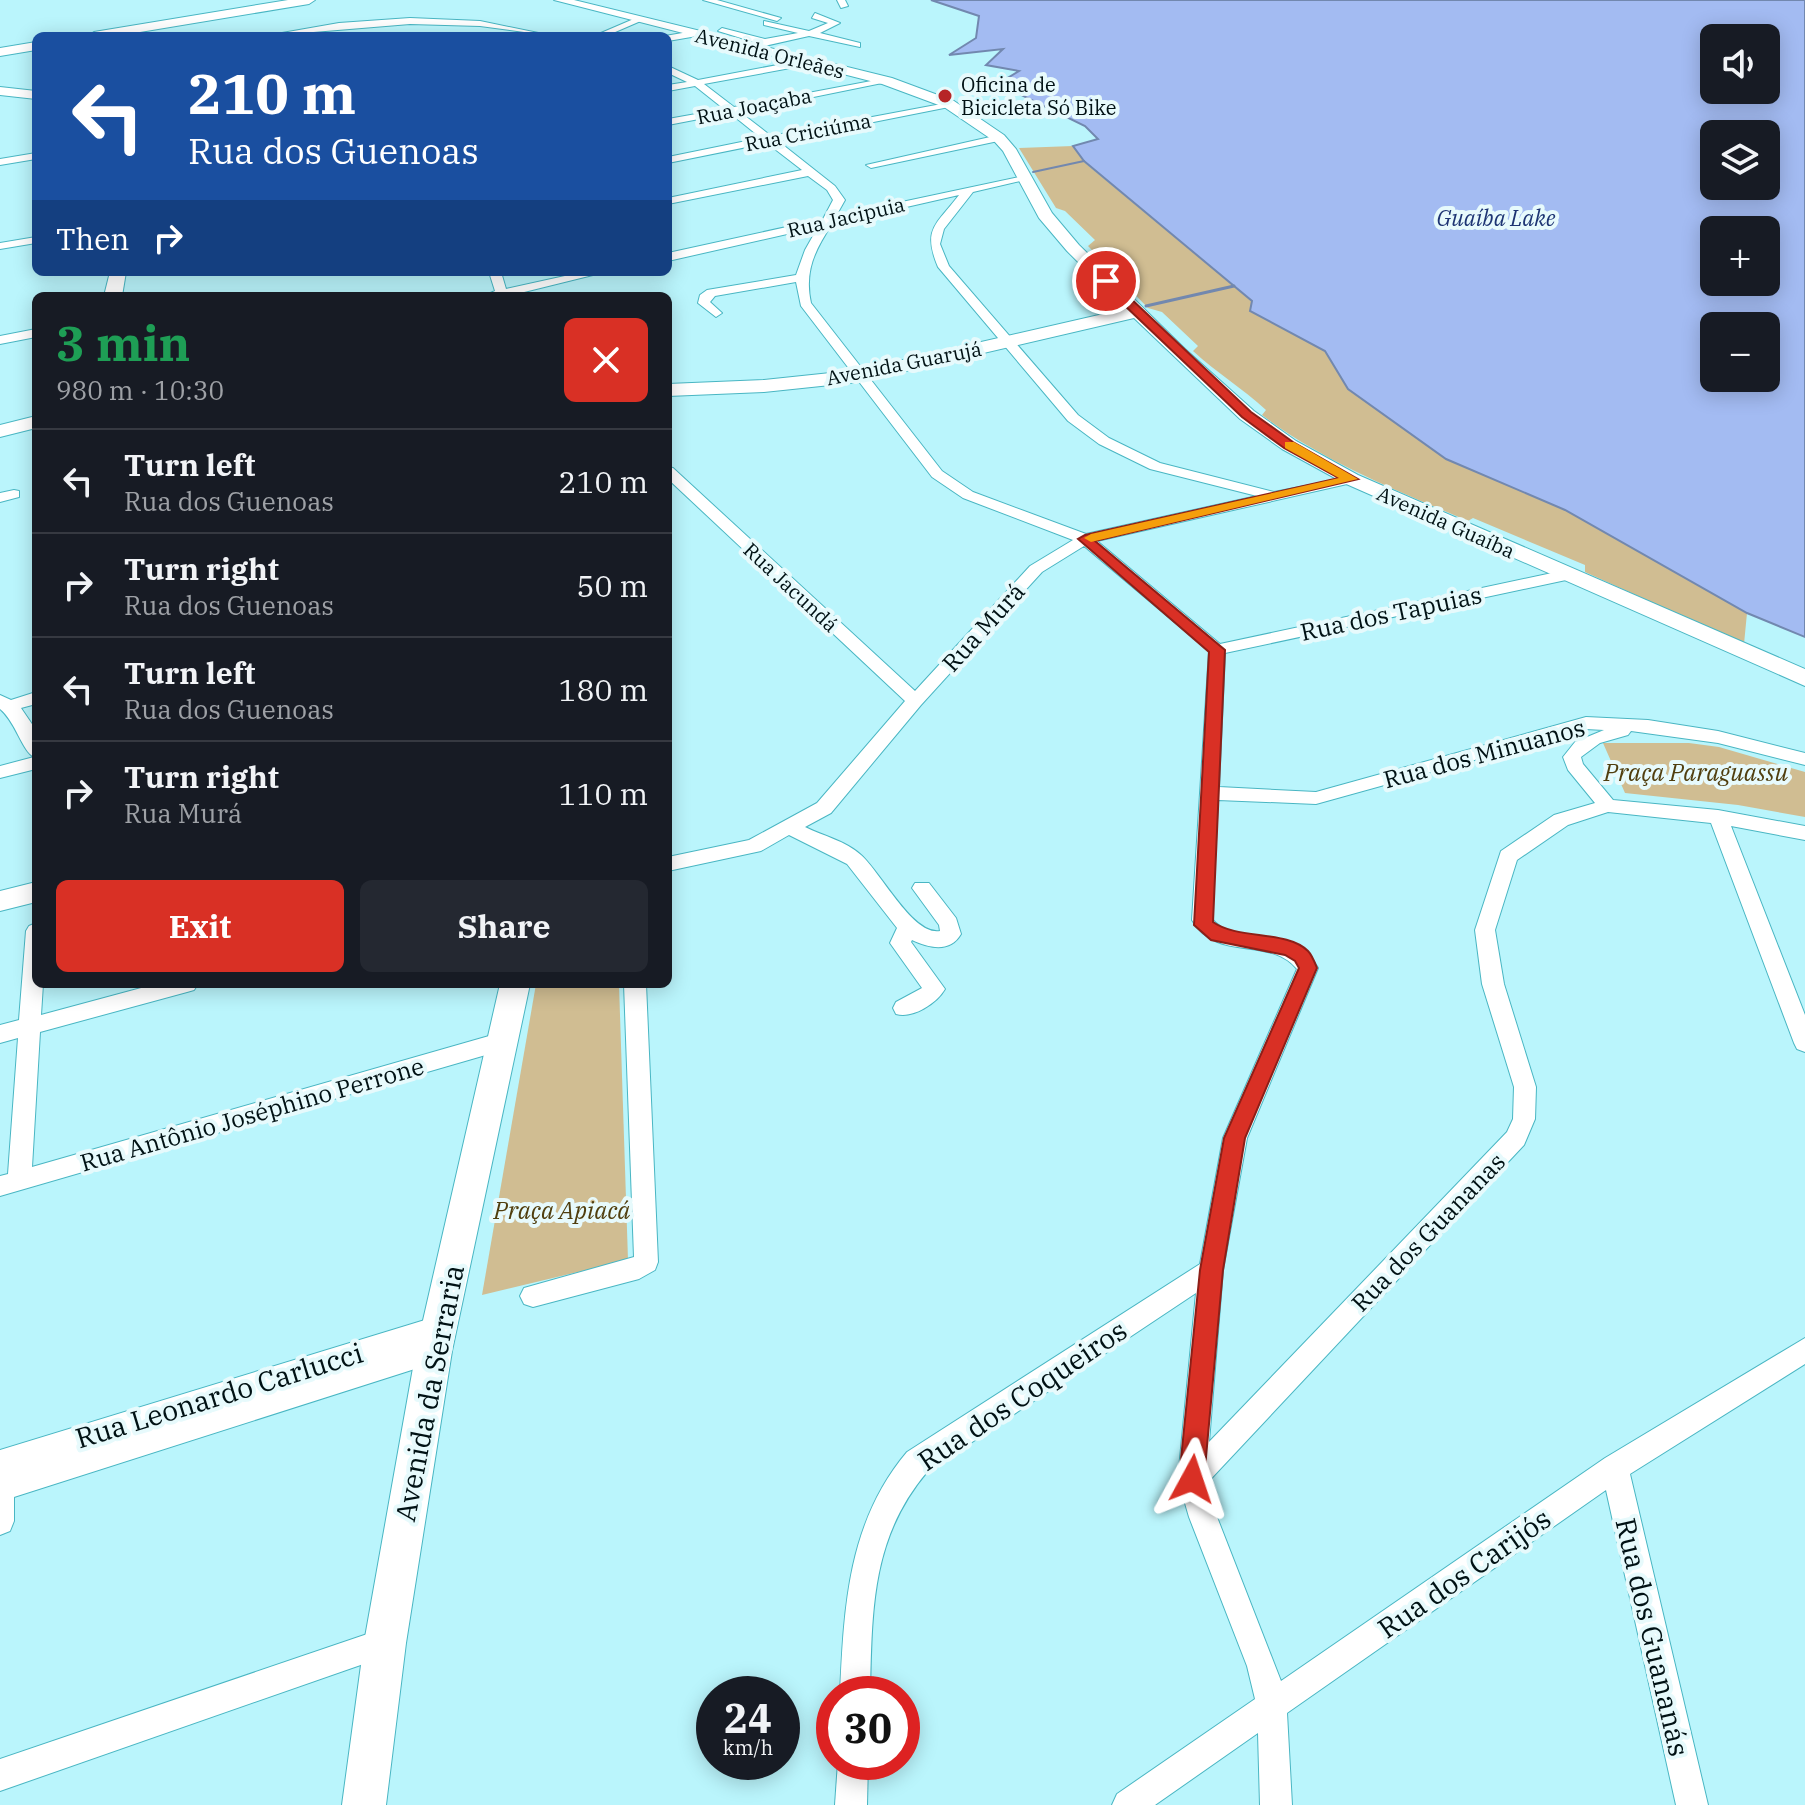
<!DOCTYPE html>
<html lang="en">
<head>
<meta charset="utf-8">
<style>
	body { margin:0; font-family:"IBM Plex Serif",serif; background:#242831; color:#f1f3f6; height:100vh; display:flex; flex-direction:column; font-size:30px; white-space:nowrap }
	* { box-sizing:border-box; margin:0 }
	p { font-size:26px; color:#9ea1a6 }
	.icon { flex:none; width:44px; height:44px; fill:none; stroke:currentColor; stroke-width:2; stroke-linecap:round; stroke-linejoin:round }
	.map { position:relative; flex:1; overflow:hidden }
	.side { position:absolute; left:32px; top:292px; width:640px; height:696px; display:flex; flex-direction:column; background:#171b24; border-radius:12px; box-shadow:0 4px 20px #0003 }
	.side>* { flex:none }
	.guide { position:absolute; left:32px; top:32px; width:640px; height:244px; border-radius:12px; box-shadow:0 4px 20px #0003; background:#1a4fa0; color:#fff; overflow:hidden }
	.buttons { position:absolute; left:1700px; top:24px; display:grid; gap:16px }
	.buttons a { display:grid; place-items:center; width:80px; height:80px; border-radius:12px; background:#171b24; box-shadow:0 4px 20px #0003; font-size:40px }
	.speed { position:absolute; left:696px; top:1676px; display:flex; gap:16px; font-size:40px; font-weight:700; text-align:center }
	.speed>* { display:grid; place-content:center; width:104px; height:104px; border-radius:50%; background:#171b24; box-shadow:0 4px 20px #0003; line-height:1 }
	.speed small { font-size:20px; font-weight:400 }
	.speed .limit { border:12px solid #d22; background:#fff; color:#111 }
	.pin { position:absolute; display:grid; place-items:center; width:68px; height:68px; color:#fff; margin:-34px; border:4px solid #fff; border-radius:50%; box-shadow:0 2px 8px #0007 }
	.me { position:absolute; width:88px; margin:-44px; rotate:5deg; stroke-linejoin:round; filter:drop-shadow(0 0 6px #0008) }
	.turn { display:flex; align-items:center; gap:28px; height:168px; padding:0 24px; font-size:36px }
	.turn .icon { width:104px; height:104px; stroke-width:2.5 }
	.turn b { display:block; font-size:56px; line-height:68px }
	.then { display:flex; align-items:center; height:76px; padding:0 24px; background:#0003; gap:16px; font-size:30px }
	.round { display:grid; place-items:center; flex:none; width:84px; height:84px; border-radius:12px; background:#242831 }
	.summary { display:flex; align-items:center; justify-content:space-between; height:136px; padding:0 24px }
	h1 { font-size:48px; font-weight:700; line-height:60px; color:#1e9e55 }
	.primary-button { display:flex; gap:16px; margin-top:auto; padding:16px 24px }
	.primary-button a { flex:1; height:92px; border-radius:12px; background:#d93025; color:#fff; font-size:32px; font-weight:700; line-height:92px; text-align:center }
	.primary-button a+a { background:#242831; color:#f1f3f6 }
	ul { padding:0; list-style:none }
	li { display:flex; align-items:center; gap:24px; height:104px; padding:0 24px; border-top:2px solid #363941 }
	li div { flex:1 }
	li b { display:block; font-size:30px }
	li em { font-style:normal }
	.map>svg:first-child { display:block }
</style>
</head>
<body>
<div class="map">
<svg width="1805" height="1805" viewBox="0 0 1805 1805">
	<rect width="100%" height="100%" fill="#baf5fc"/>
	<g fill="#d0bd92">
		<path d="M1073,146L1084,162L1252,301L1251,311L1325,351L1348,389L1446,459L1565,510L1747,613L1744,644L1585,572V565L1473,518L1468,521C1396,490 1324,462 1262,415L1266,410C1242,388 1217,373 1193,351L1198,346L1162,312L1148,308L1088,246L1095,240L1065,211L1056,208L1019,148Z"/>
		<path d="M1603,743H1689L1719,747L1805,772V817L1738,805L1625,793Z"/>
		<path d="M536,984H619L628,1260L482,1295Z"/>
	</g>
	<path fill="#a3bbf2" stroke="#7288af" stroke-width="2" fill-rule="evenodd" d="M931,0H1805V637L1747,613L1565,510L1446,459L1348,389L1325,351L1250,311L1252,301L1084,161L1073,146L1098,139L1085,126L1011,90L1024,85L1006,79L1019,71L986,65L1003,49L949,55L976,38L979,16ZM1714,38H1766V90H1714ZM1714,134H1766V186H1714ZM1714,230H1766V282H1714ZM1714,326H1766V378H1714Z"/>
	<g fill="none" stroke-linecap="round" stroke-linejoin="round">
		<path stroke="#7288af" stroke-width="2" d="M1033,172L1084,161"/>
		<path stroke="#7288af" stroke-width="3" d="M1146,306L1234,286"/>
		<defs>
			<g id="street">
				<path d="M703,0H717L781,18L777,21Z"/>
				<path d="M837,0H845L848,6L841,8Z"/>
				<path d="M815,13L840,23L820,33L860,43V47L809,36L747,50L744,45L754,42L718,31L722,28L765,39L798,33L764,25V21L809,31L828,23L812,18Z"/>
				<path d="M410,18L480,21L553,36L480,26L410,24L265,36L339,23Z"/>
				<path d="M636,18L643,20L606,36H594Z"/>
				<path d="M694,31L697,36L668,41L665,36Z"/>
				<path d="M809,59L812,64L704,84L734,107L887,78L892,81L740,112L771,136L952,102L949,107L778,141L835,186L845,200L836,216L1029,175V179L973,192L944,229L940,244L949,266L1078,415L1109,438L1160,463L1274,492L1356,476V482L1097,541L1220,644L1566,570L1574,575L1566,580L1225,653L1219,787L1316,792L1586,717L1648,720L1718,731L1805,753V765L1718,743L1631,731L1628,735L1600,743L1581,757L1583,764L1613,800L1718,810L1805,826V840L1731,826L1805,1015V1052L1797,1049L1794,1043L1711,823L1608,812L1568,825L1517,860L1495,930L1504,984L1536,1087L1535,1119L1524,1145L1207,1483L1217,1517L1281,1681L1605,1458L1805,1338V1364L1630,1474L1708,1805H1676L1606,1490L1287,1713L1292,1805H1260L1258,1733L1155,1805H1112L1117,1794L1255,1699L1247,1666L1189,1517L1178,1479L1196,1293L927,1472C871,1538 872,1611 870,1694H840C844,1606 848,1522 907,1452L1200,1264L1223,1138L1297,969C1269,935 1217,963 1192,920L1209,651L1084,546L1042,572L921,705L831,813L805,827C823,836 846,841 861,855C882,874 913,936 940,931L939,925L912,888L915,883H929L956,918L961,934C950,953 929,948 912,940L911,942L945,989C937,1003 913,1019 896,1014L893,1008L896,1002L922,988L890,943L897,928L847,864L789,835L761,851L668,871V857L749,840L817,803L905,701L668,479V467L673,468L915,691L1030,566L1073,540L963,498L932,477L801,306L796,282L715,296L710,302L722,313L716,317L698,303L700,295L707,290L796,275L805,250L818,227L668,261V253L823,219L833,200L827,190L808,176L668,204V198L802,170L767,143L668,163V157L761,138L730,113L668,125V119L724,109L695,86L668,91V85L687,82L668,73V66L698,80ZM959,195C936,225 922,229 938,267L1068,421L1099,444L1150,469L1257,496L1086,534L973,492L942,471L811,303C804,271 815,250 832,224ZM1586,729L1604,730L1575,742L1563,757L1568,770L1595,803L1554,815L1501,851L1475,930L1482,984L1514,1087L1513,1119L1507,1132L1209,1442L1223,1270L1247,1138L1318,968C1293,922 1237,950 1212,919L1218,800L1316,804Z"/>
				<path d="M999,135L1003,136V140L871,168L866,165Z"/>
				<path d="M36,153V159L0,165V159Z"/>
				<path d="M36,237V243L0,249V243Z"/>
				<path d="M489,272H501L506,289L583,272H605L508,296H484L495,291Z"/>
				<path d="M36,329V337L0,344V336Z"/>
				<path d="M14,490L19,491V497L0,502V493Z"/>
				<path d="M36,692V704L21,708L36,730V769L0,778V766L34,757C22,751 16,722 0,709V695L11,700Z"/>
				<path d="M36,923V984H43L41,1015L156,984H198L194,990L187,992L40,1032L32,1167L503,1032L511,1035L514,1041L511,1047L503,1050L0,1196V1176L8,1174L18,1038L0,1043V1025L19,1020L26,931L29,926Z"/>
				<path d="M624,984H646L658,1262L655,1270L639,1279L533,1307L524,1304L520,1296L524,1288L634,1257Z"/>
				<path d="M438,1316L447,1320L451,1328L447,1336L437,1340L443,1342L447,1351L443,1360L14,1497V1521L10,1531L0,1535V1450Z"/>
				<path d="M385,1628L395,1633L400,1643L395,1653L0,1791V1759Z"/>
				<path d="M838,1762H868L867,1805H835Z"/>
			</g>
			<g id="secondary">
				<path d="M288,0H315L309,4L116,36H88L94,32Z"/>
				<path d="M554,0H574L892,78L954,101L1004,135L1016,149L1052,213L1079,245L1185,349L1254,411L1296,441L1358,475L1805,669V686L1344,483L1282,449L1240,419L1134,318L859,382L764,392L668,396V384L764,380L859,370L1125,309L1067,251L1039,218L1003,151L994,141L944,107L882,84Z"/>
				<path d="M36,42V50L0,56V48Z"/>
				<path d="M0,87L36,91V99L0,95Z"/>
				<path d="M110,272H126L122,296H104Z"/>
				<path d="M36,416V428L0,437V425Z"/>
				<path d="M36,882V902L0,911V891Z"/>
				<path d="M500,984H530L452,1351L406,1643L386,1805H342L364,1643L416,1351Z"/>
			</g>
		</defs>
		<use href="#street" stroke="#49b6c3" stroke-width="2"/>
		<use href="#secondary" stroke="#49b6c3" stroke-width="2"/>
		<use href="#street" fill="#fff" fill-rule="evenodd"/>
		<use href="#secondary" fill="#fff" fill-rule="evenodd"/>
	</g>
	<path fill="#d93025" stroke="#8d1f18" stroke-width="2" d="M1102,279H1110L1251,412L1293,442L1358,479L1095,541L1225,650L1213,922C1238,940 1287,930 1308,951C1312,955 1315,963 1317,968L1245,1138L1223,1270L1204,1479L1200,1488L1192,1491L1183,1488L1179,1479L1200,1270L1224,1138L1299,968L1295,961L1285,955L1211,940L1194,925L1209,652L1078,539L1085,535L1339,478L1284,448L1242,417L1102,284Z"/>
	<path fill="#f59e0b" d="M1285,442H1294L1358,479L1091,542L1084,538L1091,534L1339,478L1285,448Z"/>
	<circle fill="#b62527" stroke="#e7fafc" stroke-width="3" cx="945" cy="96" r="8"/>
	<g text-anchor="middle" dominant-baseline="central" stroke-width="8" stroke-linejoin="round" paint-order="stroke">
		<g font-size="20" fill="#001114" stroke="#e7fafc">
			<text transform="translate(770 53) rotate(14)">Avenida Orleães</text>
			<text transform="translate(754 106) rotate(-11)">Rua Joaçaba</text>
			<text transform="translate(808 132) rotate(-11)">Rua Criciúma</text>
			<text transform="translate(846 217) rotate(-13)">Rua Jacipuia</text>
			<text transform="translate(904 363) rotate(-11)">Avenida Guarujá</text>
			<text transform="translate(1446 522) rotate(24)">Avenida Guaíba</text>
			<text transform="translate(791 587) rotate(43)">Rua Jacundá</text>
		</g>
		<g font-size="20" fill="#001114" stroke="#e7fafc" text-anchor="start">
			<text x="961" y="84">Oficina de<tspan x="961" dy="23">Bicicleta Só Bike</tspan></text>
		</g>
		<g font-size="22" font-style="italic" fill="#1d3473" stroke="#e7fafc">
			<text x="1496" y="217">Guaíba Lake</text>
		</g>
		<g font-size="24" fill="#001114" stroke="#e7fafc">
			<text transform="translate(1391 613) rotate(-12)">Rua dos Tapuias</text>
			<text transform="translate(983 627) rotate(-48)">Rua Murá</text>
			<text transform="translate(1484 753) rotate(-15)">Rua dos Minuanos</text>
			<text transform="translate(252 1114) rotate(-16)">Rua Antônio Joséphino Perrone</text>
			<text transform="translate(1428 1232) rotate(-46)">Rua dos Guananas</text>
		</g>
		<g font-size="24" font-style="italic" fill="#503e0e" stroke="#e7fafc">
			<text x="1696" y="772">Praça Paraguassu</text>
			<text x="562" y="1210">Praça Apiacá</text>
		</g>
		<g font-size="28" fill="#001114" stroke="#e7fafc">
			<text transform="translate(429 1393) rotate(-79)">Avenida da Serraria</text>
			<text transform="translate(219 1395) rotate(-17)">Rua Leonardo Carlucci</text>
			<text transform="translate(1022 1395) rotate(-34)">Rua dos Coqueiros</text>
			<text transform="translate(1464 1573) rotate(-35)">Rua dos Carijós</text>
			<text transform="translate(1653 1637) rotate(77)">Rua dos Guananás</text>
		</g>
	</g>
</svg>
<div class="buttons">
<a><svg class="icon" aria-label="sound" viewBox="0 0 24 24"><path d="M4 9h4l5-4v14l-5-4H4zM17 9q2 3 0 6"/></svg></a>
<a><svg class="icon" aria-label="layers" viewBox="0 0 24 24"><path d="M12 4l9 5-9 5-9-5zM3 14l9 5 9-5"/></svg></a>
<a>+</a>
<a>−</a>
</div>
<div class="speed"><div>24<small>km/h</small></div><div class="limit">30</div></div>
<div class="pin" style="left:1106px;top:281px;background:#d93025"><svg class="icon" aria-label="arrive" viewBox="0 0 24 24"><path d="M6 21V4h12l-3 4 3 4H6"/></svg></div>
<svg class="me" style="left:1192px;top:1479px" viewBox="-20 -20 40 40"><path d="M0-17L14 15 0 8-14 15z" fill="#d93025" stroke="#fff" stroke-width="4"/></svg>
<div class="guide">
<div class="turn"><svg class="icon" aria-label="left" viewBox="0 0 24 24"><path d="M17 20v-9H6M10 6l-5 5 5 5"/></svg><div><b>210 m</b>Rua dos Guenoas</div></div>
<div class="then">Then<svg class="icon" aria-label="right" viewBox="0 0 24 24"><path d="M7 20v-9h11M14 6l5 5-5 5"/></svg></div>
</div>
<section class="side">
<div class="summary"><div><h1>3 min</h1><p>980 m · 10:30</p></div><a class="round" style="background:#d93025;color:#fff"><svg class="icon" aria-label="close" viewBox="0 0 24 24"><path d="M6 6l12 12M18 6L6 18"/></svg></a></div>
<ul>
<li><svg class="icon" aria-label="left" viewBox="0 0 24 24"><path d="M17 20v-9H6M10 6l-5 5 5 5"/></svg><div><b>Turn left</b><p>Rua dos Guenoas</p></div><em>210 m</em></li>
<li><svg class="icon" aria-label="right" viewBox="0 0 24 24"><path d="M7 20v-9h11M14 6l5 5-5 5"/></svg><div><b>Turn right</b><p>Rua dos Guenoas</p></div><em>50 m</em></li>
<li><svg class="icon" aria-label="left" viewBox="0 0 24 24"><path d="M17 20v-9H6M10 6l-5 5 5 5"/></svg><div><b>Turn left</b><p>Rua dos Guenoas</p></div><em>180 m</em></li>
<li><svg class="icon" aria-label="right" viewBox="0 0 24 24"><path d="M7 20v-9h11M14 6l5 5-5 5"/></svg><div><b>Turn right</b><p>Rua Murá</p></div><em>110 m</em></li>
</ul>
<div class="primary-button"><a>Exit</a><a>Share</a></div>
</section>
</div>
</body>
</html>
